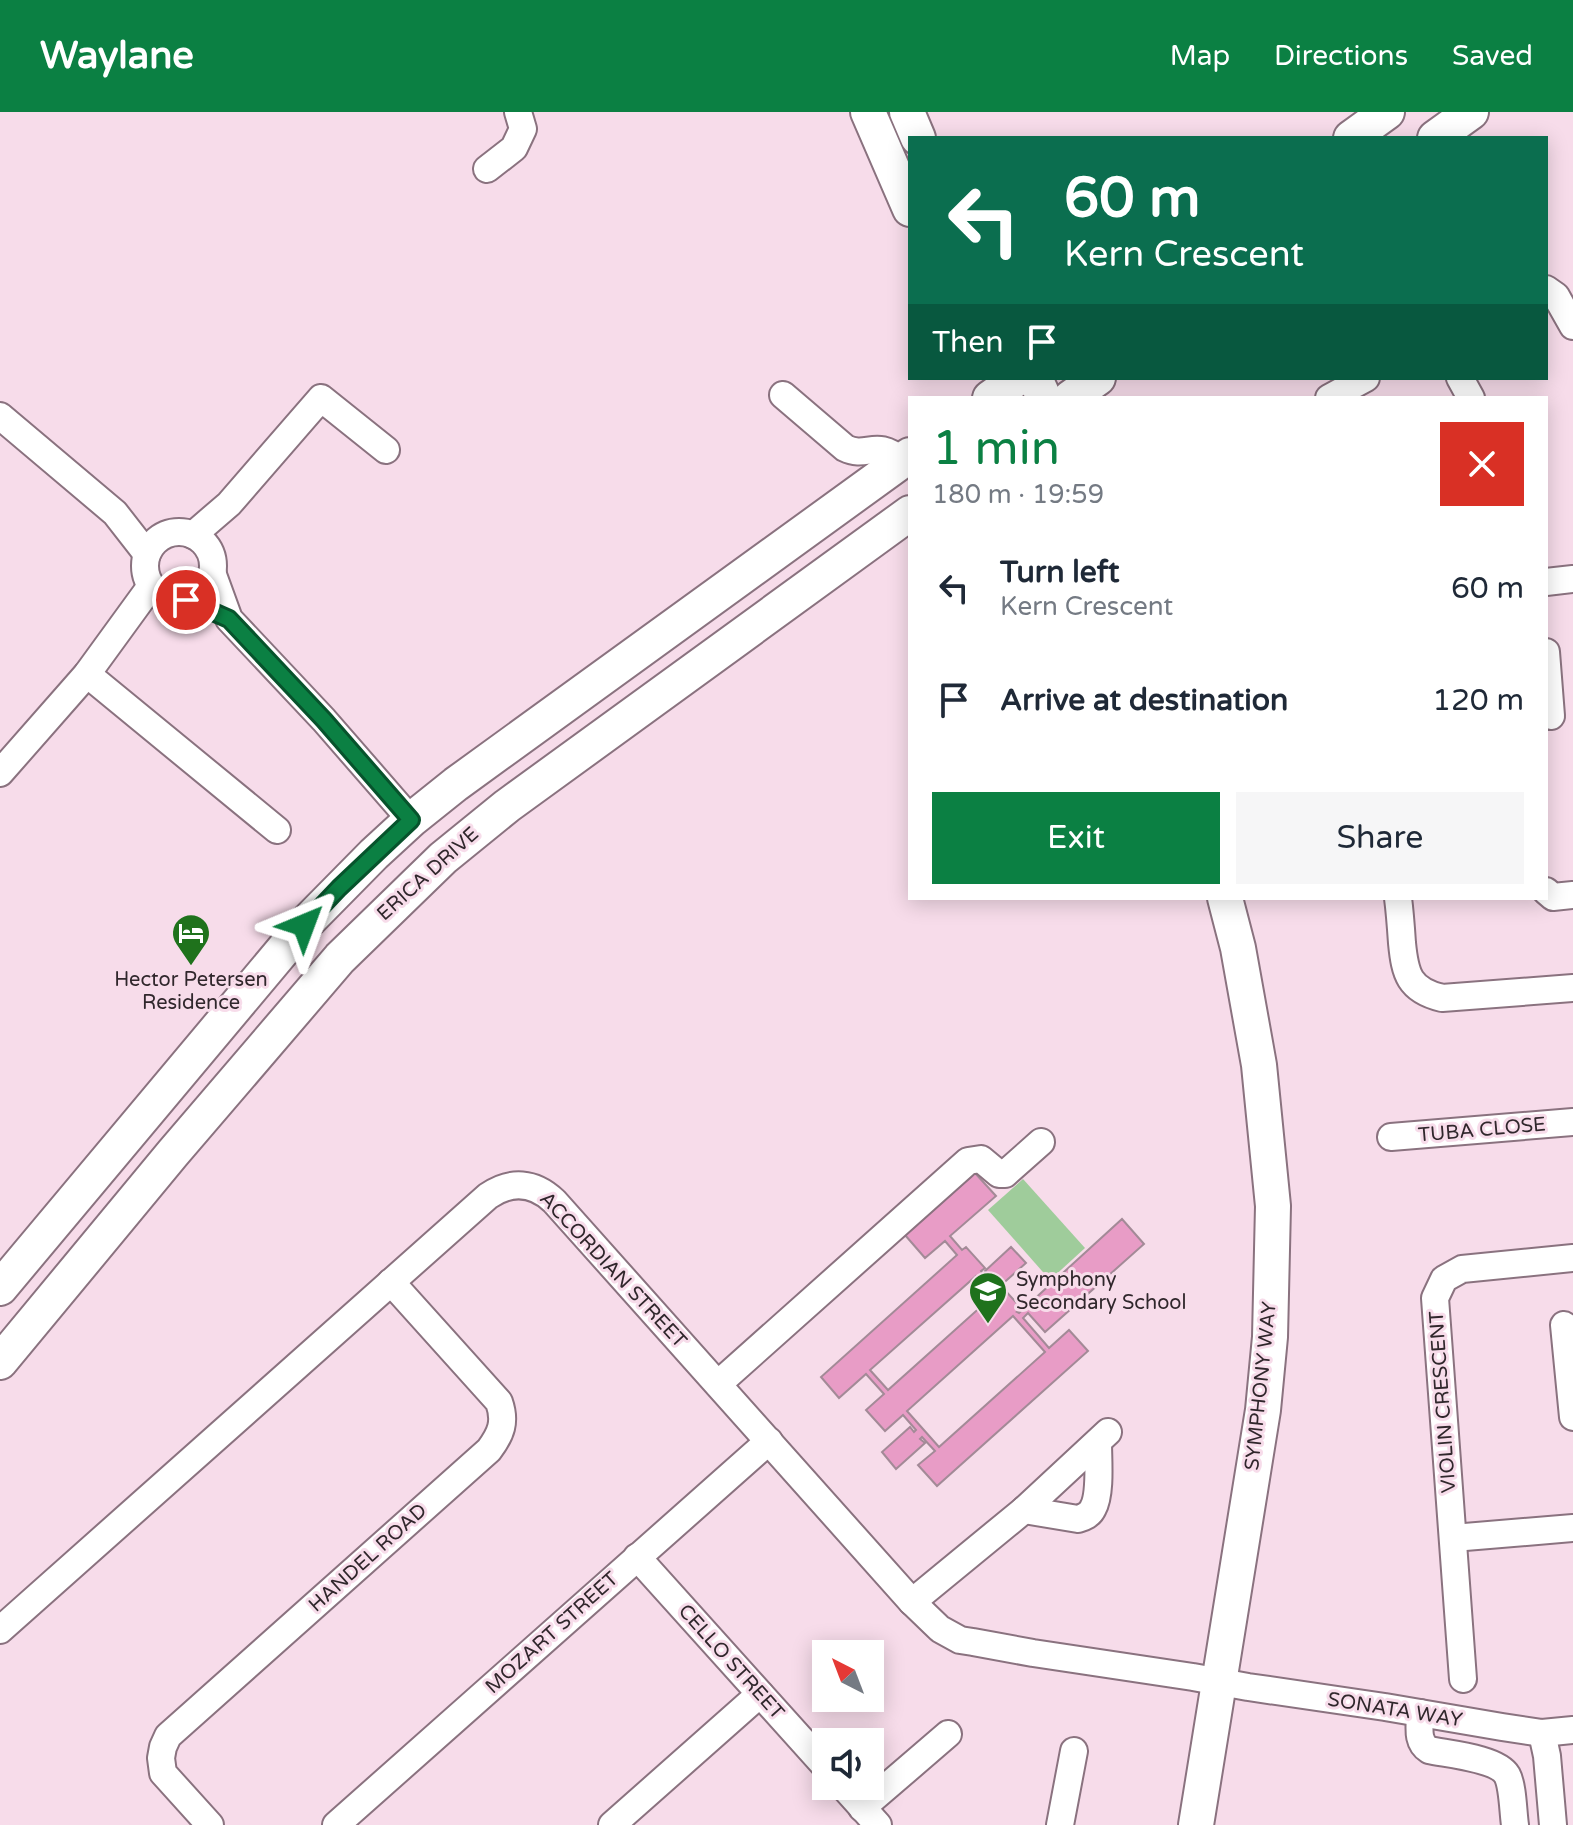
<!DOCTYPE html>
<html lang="en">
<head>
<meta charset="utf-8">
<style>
	body { margin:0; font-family:"Varela Round",sans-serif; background:#f6f6f7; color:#1f2937; height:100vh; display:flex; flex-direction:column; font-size:30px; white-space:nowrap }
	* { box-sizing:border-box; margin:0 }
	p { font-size:26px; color:#747a83 }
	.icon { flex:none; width:44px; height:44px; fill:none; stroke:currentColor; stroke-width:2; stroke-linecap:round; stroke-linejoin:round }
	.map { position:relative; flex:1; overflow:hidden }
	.details { position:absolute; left:908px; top:284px; width:640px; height:504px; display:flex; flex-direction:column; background:#fff; border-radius:0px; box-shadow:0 4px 20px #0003 }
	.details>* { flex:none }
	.guide { position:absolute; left:908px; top:24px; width:640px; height:244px; border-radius:0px; box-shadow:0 4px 20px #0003; background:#0b6e4f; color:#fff; overflow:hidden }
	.needle { width:52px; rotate:318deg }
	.buttons { position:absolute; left:812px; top:1528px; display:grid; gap:16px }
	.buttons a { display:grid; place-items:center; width:72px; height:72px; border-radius:0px; background:#fff; box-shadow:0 4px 20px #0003; font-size:40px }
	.pin { position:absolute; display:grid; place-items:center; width:68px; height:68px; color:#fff; margin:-34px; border:4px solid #fff; border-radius:50%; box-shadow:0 2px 8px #0007 }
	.me { position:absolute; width:88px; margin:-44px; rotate:44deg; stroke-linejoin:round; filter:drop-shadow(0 0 6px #0008) }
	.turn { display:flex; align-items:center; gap:28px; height:168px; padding:0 24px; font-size:36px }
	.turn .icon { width:104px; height:104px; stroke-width:2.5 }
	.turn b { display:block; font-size:56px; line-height:68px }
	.then { display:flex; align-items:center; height:76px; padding:0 24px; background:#0003; gap:16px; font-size:30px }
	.round { display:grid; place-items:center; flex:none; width:84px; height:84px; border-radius:0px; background:#f6f6f7 }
	.head { display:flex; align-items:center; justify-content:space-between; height:136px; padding:0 24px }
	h1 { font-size:48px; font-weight:600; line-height:60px; color:#0b8043 }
	.button { display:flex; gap:16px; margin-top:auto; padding:16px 24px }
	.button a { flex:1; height:92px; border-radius:0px; background:#0b8043; color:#fff; font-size:32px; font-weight:600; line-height:92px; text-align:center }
	.button a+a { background:#f6f6f7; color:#1f2937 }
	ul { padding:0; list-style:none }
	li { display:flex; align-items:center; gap:24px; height:112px; padding:0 24px }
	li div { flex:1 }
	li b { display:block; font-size:30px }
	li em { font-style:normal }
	header { display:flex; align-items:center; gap:48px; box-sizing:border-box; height:112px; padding:0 40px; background:#0b8043; color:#fff }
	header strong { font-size:38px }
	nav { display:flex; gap:44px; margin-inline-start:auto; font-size:28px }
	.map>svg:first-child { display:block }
</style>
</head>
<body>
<header>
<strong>Waylane</strong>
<nav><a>Map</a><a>Directions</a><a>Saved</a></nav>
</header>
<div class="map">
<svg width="1573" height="1713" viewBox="0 0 1573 1713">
	<rect width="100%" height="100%" fill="#f7dcea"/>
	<path fill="#9fcc9b" d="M1023,1067L1085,1136L1050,1168L988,1098Z"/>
	<path fill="#e89cc6" stroke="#a38a97" stroke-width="2" fill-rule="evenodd" d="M975,1061L996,1084L950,1124L962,1138L966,1135L985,1156L981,1159L986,1166L989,1163L985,1159L1011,1135L1026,1151L999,1175L996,1171L993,1173L999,1179L1003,1176L1022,1197L1017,1200L1019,1201L1122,1107L1144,1132L1045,1220L1028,1201L1023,1206L1049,1236L1069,1218L1088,1239L937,1374L918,1353L935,1339L922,1325L920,1327L925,1331L896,1357L882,1340L910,1315L914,1320L916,1318L903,1303L885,1319L866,1298L884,1282L866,1262L839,1286L821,1265L957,1143L945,1129L925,1146L905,1123ZM976,1164L994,1183L888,1278L870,1258ZM1013,1204L1045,1240L939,1335L907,1299Z"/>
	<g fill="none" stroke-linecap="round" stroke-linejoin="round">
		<defs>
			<g id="minor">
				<path d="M487,57L514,36L523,17L518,0"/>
				<path d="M1546,177L1556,184L1573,214"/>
				<path d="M1460,266L1471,286"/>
				<path d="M783,283L845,336C868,347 875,326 902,349"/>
				<path d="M1329,286L1366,266"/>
				<path d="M0,304L115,401L147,442"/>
				<circle cx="179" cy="454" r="34"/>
				<path d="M193,423L229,392L321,286L386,338"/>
				<path d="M213,463L229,507L324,608L411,708"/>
				<path d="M1546,470L1573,467"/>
				<path d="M1546,540L1551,604"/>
				<path d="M87,562L277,718"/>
				<path d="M0,661L87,562L151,474"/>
				<path d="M1546,779L1553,785L1573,783"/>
				<path d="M1398,786C1400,801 1401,816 1402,831C1405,862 1409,878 1442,886L1573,876"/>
				<path d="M1391,1025L1573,1010"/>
				<path d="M1564,1213L1573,1305"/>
				<path d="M718,1272L968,1049L981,1047L999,1062H1005L1041,1030"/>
				<path d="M1024,1398L1078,1407C1084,1405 1090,1403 1093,1396C1101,1382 1098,1347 1098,1330"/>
				<path d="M1453,1426L1573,1416"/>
				<path d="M637,1445L826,1655"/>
				<path d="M912,1490L1024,1398L1108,1320"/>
				<path d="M0,1518L488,1084C511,1068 534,1070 554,1089L912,1490L940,1517L960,1528L973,1530L1033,1541L1193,1565L1248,1575L1385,1595L1502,1615L1542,1621L1573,1618"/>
				<path d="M1463,1567L1435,1186L1444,1167L1462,1157L1573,1146"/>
				<path d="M1420,1601C1420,1614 1416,1630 1429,1638C1447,1642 1497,1646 1507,1663C1513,1674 1513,1700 1515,1713"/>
				<path d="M1542,1621L1547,1644L1553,1713"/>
				<path d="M843,1674L878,1713"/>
				<path d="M862,1696L948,1622"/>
				<path d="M210,1713L163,1661L161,1646L163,1635L168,1624L489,1338C501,1322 506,1310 499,1290L391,1170"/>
				<path d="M336,1713L769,1329"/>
				<path d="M612,1713L760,1582"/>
				<path d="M1060,1713L1074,1639"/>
			</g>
			<g id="major">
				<path d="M868,0L910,97"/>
				<path d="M907,0L918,26"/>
				<path d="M1351,26L1387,0"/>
				<path d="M1435,26L1471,0"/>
				<path d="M1035,266L1044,286"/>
				<path d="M990,286L1018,266"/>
				<path d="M1070,286L1098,266"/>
				<path d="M0,1176L304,813L374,742L411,708L456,672L910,343"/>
				<path d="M0,1250L173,1041L340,846L443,746L507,694L910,401"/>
				<path d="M1196,1713L1263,1298L1270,1225L1273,1094L1259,953L1238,836L1225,786"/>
			</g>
		</defs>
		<use href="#minor" stroke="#8a727f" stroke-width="30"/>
		<use href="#major" stroke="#8a727f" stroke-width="38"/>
		<use href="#minor" stroke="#fff" stroke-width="26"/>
		<use href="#major" stroke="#fff" stroke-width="34"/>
	</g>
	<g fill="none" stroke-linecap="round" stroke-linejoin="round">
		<defs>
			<path id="route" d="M186,488L229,507L324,608L411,708L339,776L304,813"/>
		</defs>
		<use href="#route" stroke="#07532c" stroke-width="20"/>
		<use href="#route" stroke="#0b8043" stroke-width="14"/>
	</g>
	<defs>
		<symbol id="hotel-pin" viewBox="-11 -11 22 30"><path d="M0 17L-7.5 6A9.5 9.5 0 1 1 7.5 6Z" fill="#1f721c" stroke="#f7dcea"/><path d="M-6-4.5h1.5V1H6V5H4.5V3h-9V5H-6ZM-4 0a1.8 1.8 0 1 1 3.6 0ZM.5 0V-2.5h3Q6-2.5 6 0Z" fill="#fff"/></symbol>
		<symbol id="school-pin" viewBox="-11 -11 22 30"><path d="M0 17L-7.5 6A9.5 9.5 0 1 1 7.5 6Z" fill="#1f721c" stroke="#f7dcea"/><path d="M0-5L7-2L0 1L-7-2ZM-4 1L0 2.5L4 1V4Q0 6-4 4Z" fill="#fff"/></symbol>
	</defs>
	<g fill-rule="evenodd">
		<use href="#hotel-pin" x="169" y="799" width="44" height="60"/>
		<use href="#school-pin" x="966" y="1157" width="44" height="60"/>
	</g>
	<g text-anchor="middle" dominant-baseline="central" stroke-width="6" stroke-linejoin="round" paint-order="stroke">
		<g font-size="20" fill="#30272c" stroke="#f7dcea">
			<text transform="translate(428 762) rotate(-42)">ERICA DRIVE</text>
			<text transform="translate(1482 1018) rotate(-5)">TUBA CLOSE</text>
			<text transform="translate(613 1158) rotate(47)">ACCORDIAN STREET</text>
			<text transform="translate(1261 1274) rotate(-84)">SYMPHONY WAY</text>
			<text transform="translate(1443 1290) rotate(-94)">VIOLIN CRESCENT</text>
			<text transform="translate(368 1446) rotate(-42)">HANDEL ROAD</text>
			<text transform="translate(552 1521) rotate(-42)">MOZART STREET</text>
			<text transform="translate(731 1550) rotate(48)">CELLO STREET</text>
			<text transform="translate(1395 1598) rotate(9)">SONATA WAY</text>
		</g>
		<g font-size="20" fill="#30272c" stroke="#f7dcea">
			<text x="191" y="868">Hector Petersen<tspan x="191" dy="23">Residence</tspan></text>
			<text x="1016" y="1168" text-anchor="start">Symphony<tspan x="1016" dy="23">Secondary School</tspan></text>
		</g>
	</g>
</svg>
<div class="buttons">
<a><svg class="needle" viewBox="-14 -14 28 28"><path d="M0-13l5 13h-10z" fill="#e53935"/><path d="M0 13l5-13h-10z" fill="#747a83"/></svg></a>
<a><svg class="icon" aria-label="sound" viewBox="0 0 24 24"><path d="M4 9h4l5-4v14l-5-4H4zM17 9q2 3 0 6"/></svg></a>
</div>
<div class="pin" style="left:186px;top:488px;background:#d93025"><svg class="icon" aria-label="arrive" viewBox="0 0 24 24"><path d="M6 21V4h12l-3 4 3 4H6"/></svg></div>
<svg class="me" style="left:304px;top:813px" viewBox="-20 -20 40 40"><path d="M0-17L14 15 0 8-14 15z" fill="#0b8043" stroke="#fff" stroke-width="4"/></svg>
<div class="guide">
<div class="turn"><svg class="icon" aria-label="left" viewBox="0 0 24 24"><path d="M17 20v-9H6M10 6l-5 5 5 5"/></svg><div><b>60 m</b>Kern Crescent</div></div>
<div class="then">Then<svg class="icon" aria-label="arrive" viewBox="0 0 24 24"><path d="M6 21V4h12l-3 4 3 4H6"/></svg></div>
</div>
<section class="details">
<div class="head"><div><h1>1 min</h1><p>180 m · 19:59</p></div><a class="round" style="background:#d93025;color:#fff"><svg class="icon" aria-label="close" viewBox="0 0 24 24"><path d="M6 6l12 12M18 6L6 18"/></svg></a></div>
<ul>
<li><svg class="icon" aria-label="left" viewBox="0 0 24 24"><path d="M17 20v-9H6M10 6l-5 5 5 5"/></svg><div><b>Turn left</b><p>Kern Crescent</p></div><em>60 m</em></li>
<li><svg class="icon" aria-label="arrive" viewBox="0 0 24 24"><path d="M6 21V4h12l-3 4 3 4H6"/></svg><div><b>Arrive at destination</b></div><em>120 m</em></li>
</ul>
<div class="button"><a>Exit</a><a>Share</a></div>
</section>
</div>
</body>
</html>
